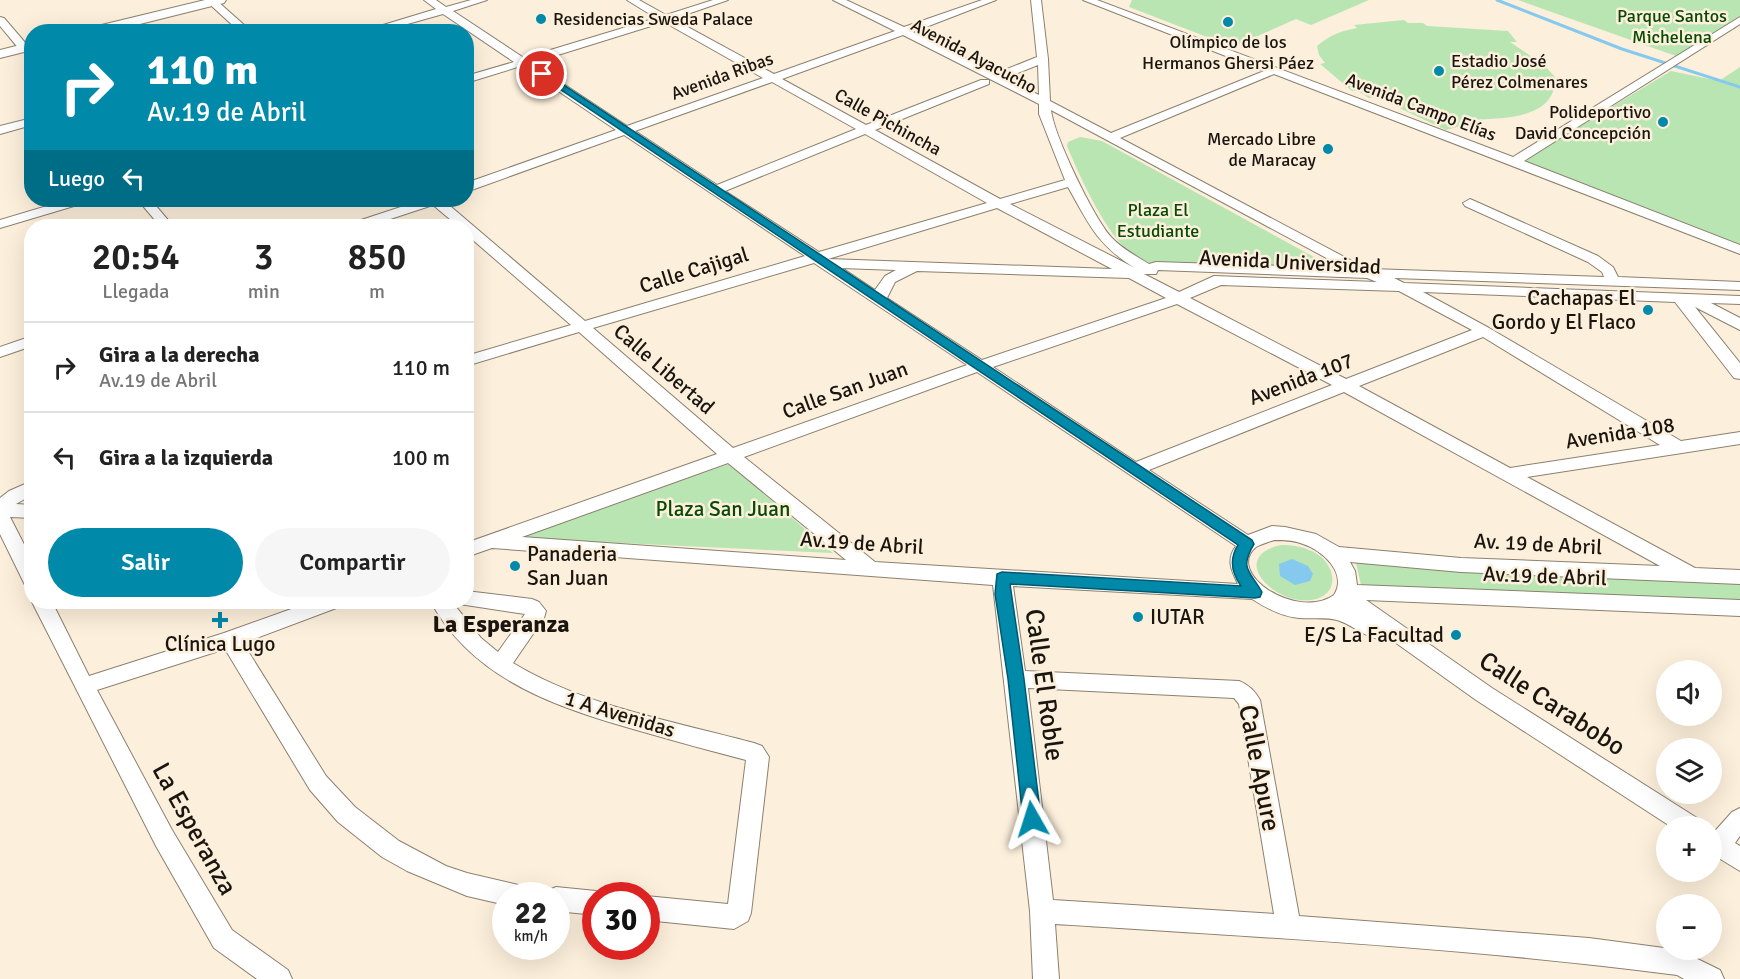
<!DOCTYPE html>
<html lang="es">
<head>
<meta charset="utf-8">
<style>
	body { margin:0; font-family:Signika,sans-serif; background:#f6f6f6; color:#222; height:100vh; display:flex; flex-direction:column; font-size:22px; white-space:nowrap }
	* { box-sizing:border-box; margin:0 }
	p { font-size:20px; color:#767676 }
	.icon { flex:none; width:33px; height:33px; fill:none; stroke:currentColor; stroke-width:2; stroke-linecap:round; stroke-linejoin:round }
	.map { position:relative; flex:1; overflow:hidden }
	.sheet { position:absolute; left:24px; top:219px; width:450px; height:390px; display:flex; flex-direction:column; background:#fff; border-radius:24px; box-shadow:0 6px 24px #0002 }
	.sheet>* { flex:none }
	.banner { position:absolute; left:24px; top:24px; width:450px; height:183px; border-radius:24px; box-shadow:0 6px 24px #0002; background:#0089a9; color:#fff; overflow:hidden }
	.buttons { position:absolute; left:1656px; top:660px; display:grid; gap:12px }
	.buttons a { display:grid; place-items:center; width:66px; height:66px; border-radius:50%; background:#fff; box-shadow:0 6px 24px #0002; font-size:30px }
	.speed { position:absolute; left:492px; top:882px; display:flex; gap:12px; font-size:30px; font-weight:700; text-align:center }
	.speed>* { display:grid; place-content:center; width:78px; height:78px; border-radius:50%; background:#fff; box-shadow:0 6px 24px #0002; line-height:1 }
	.speed small { font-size:15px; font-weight:400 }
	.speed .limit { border:9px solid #d22; background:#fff; color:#111 }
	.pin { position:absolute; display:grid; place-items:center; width:51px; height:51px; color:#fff; margin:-26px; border:3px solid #fff; border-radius:50%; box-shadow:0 2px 6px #0007 }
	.me { position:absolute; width:66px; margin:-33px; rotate:354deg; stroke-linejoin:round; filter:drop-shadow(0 0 4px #0008) }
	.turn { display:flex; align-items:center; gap:21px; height:126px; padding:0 24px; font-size:27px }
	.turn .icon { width:78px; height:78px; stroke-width:2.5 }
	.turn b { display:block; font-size:42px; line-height:51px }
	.then { display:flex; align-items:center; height:57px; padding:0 24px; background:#0003; gap:12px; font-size:22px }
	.eta { display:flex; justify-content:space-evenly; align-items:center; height:102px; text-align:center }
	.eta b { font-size:36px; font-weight:600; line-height:42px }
	.primary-button { display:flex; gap:12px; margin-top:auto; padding:12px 24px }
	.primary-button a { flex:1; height:69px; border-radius:36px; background:#0089a9; color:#fff; font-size:24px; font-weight:600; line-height:69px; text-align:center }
	.primary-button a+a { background:#f6f6f6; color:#222 }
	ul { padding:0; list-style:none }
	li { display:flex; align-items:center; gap:18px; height:90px; padding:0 24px; border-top:2px solid #e0e0e0 }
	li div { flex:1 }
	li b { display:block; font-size:22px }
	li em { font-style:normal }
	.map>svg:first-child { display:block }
</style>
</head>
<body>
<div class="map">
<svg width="1740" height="979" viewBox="0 0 1740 979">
	<rect width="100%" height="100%" fill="#fcefdb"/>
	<g fill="#b8e5b2">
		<path d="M1132,0H1369L1311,25L1296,19L1233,47L1129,7Z"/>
		<path d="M1518,0H1740V16L1676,56Z"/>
		<path d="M1404,20L1408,23H1423L1427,26L1508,31L1517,42H1510L1544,65L1555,77C1557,123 1494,118 1462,120L1468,124L1446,130L1376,97L1369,98L1358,91H1352L1320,64L1325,63L1319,55L1317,46C1330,35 1341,31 1357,28L1354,25Z"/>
		<path d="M1740,67V247L1519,163L1671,71L1719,81Z"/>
		<path d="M1080,137L1102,141L1334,268L1150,263C1144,260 1138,258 1133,255C1107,237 1079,175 1067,146L1068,142Z"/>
		<path d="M729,464L833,553L513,538Z"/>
		<path d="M1281,545C1294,545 1306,547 1317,554C1337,567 1340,596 1311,600C1274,605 1227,557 1281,545Z"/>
		<path d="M1356,563L1740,580V603L1361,585Z"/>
	</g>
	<path fill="#86c9ef" d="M1292,559L1308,566L1313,574L1310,581L1295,585L1280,576L1279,564Z"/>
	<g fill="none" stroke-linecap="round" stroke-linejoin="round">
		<path stroke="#86c9ef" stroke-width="3" d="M1497,0L1622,49L1740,87"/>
		<defs>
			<g id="minor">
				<path d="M205,0H216L252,32H240Z"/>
				<path d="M424,0H436L446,7L471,0H487L453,11L524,58L656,18L627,0H639L666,15L713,0H728L673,19L774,74L895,31L833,0H846L904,27L982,0H996L913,32L997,73L1037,57L1031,0H1041L1048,59L1050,101L1111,133L1264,71L1083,0H1097L1513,157L1740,17V24L1524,161L1740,245V254L1274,74L1120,138L1350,260L1371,269L1604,277L1602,272L1588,262L1465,206L1463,203L1470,199L1598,256L1613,267L1618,277L1740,282V290L1394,278L1404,283L1740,296V304L1711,303L1740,318V330L1695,307L1740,363V379L1734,378L1675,302L1423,292L1489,328L1681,441L1740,432V444L1527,477L1695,568L1740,570V584L1461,572L1350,562L1355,571L1357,585L1740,600V616L1366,600L1492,688L1697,818L1701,826H1670L1476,700L1389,638C1372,644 1354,625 1337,620C1325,617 1312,619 1299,618C1283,617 1266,608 1252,599L1013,586L1025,671L1239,681C1249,685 1255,691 1260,700L1299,916L1589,938L1679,950L1720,970L1724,979H1684L1677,975C1471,948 1262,937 1055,924L1059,979H1033L1030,911L993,585L492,548L466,557V543L717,454L579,332L466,366V356L571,325L466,234V226H458L433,205L369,226H351L352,223L422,200H443L585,321L805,256L624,135L466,192V183L616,130L521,66L466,83V76L514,62L443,14L379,32H360L436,9ZM664,22L763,78L627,126L532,63ZM903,35L1039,104V114L1065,180L1000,199L875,130L989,84V80H981L866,125L782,79ZM1038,65L1039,95L1005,78ZM772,82L856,129L717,185L635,131ZM1051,110L1345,268L1156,262L1149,264C1136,256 1121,248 1111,237C1093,216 1054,136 1051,110ZM865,134L987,203L819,252L725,191ZM1068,187C1089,224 1097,245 1135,268L1010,204ZM997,208L1112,269L828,259ZM814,263L967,365L733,448L593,328ZM842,268L896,270L885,276L875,290ZM1158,270L1367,278L1377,282L1214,276L1179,292L1144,274H1156ZM917,271L1129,278L1166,298L982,360L887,298L895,282ZM1221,285L1399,291L1472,330L1346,379L1190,298ZM1177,304L1332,385L1136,462L993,367ZM1483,337L1660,445L1510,468L1359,386ZM977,372L1236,546C1226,559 1231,570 1238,584L875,562L744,457ZM1344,392L1660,566L1461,558L1339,547L1316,534L1285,527L1272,526L1248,535L1149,470ZM728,463L846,560L522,537ZM1274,540C1284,540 1294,540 1303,544C1322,550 1348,573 1334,595C1297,621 1224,573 1256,547C1261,544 1269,542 1274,540ZM1028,688L1234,698L1239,704L1274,914L1053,900Z"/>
				<path d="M0,17L4,18L28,46V50H20L0,26Z"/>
				<path d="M32,118V125L0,134V126Z"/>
				<path d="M67,200H86L84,203L0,228V220Z"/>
				<path d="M138,200H151L173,226H160Z"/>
				<path d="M32,336V346L0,357V347Z"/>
				<path d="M32,481V495L16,504L32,505V518L10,517L32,560V587L25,585L0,534V498L9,491Z"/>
				<path d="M466,591L532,599L539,602L546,611L544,618L513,663C586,707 673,721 754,743L762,746L769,757L751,913L748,921L734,929L646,920V896L728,904L746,760C711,751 675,741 640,731C559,708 474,681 431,602H452L481,638L498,652L525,614L459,604L457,602H466Z"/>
				<path d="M32,602H52L89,676L224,633L311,602H342L339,607L243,643L326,776L355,807L399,841L446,866L467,873L531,888L534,896H506V905L467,896L407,871L382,857L338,822L310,790L225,649L97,690L172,830L232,930L288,970L292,979H257L214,948L156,846Z"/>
				<path d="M1740,808V836L1735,843L1740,846V871L1712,854V830L1715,831L1732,812Z"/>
				<path d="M556,887L596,891L605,896H596V915L556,911V896H545L547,891Z"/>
			</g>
			<g id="major">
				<path d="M205,0H226L224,3L108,32H84L85,29Z"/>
				<path d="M32,42V50L0,58V50Z"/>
			</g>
		</defs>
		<use href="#minor" stroke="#8c806f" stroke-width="2"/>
		<use href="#major" stroke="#8c806f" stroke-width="2"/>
		<use href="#minor" fill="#fff" fill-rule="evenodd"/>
		<use href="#major" fill="#fff" fill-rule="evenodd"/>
	</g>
	<path fill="#0089a9" stroke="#00596e" stroke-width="1.5" d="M539,72H544L1252,540L1254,544C1239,569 1250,571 1262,592L1260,597L1255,598L1010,584L1024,679L1041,819L1038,824L1032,827L1025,824L1023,819L1008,679L995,594L997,574L1002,572L1241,586C1231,572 1229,559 1238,545L539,75Z"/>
	<g fill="#0089a9" stroke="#fcefdb" stroke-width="2">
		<circle cx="541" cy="19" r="6"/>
		<circle cx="1228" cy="22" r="6"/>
		<circle cx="1439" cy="71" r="6"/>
		<circle cx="1663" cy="122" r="6"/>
		<circle cx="1328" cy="149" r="6"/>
		<circle cx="1648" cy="310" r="6"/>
		<circle cx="515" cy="566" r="6"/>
		<circle cx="1138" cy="617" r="6"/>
		<path d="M217 611h6v6h6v6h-6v6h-6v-6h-6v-6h6z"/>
		<circle cx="1456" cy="635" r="6"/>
	</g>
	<g text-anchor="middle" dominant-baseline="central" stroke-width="5" stroke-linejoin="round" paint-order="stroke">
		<g font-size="18" fill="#074a03" stroke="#fcefdb">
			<text x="1672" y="16">Parque Santos<tspan x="1672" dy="21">Michelena</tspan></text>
			<text x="1158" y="210">Plaza El<tspan x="1158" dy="21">Estudiante</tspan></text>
		</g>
		<g font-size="18" fill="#1a150f" stroke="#fcefdb" text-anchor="start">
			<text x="553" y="19">Residencias Sweda Palace</text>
			<text x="1228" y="42" text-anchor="middle">Olímpico de los<tspan x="1228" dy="21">Hermanos Ghersi Páez</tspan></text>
			<text x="1451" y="61">Estadio José<tspan x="1451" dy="21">Pérez Colmenares</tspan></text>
			<text x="1651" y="112" text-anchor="end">Polideportivo<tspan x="1651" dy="21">David Concepción</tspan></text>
			<text x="1316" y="139" text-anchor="end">Mercado Libre<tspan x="1316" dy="21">de Maracay</tspan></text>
		</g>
		<g font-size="18" fill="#1a150f" stroke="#fcefdb">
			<text transform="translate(974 56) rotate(28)">Avenida Ayacucho</text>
			<text transform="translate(722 76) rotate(-20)">Avenida Ribas</text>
			<text transform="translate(1421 107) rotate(21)">Avenida Campo Elías</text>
			<text transform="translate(888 122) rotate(29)">Calle Pichincha</text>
		</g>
		<g font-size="21" fill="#1a150f" stroke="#fcefdb">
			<text transform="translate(1290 262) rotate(3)">Avenida Universidad</text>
			<text transform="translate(694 270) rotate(-17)">Calle Cajigal</text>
			<text transform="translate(664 369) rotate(41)">Calle Libertad</text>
			<text transform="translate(1301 379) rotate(-21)">Avenida 107</text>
			<text transform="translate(845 390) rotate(-20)">Calle San Juan</text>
			<text transform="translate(1620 433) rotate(-9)">Avenida 108</text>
			<text transform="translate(862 543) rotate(4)">Av.19 de Abril</text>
			<text transform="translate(1538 544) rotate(3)">Av. 19 de Abril</text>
			<text transform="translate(1545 576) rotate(2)">Av.19 de Abril</text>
			<text transform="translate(620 714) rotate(17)">1 A Avenidas</text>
		</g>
		<g font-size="21" fill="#1a150f" stroke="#fcefdb" text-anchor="end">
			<text x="1636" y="298">Cachapas El<tspan x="1636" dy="24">Gordo y El Flaco</tspan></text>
			<text x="527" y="554" text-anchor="start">Panaderia<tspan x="527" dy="24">San Juan</tspan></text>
			<text x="1150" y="617" text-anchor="start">IUTAR</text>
			<text x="1444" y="635">E/S La Facultad</text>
			<text x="220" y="644" text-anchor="middle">Clínica Lugo</text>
		</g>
		<g font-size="21" fill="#074a03" stroke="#fcefdb">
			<text x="723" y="509">Plaza San Juan</text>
		</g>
		<g font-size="24" font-weight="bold" fill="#1a150f" stroke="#fcefdb">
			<text x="501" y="624">La Esperanza</text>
		</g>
		<g font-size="26" fill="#1a150f" stroke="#fcefdb">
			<text transform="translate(1044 685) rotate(82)">Calle El Roble</text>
			<text transform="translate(1552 704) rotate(33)">Calle Carabobo</text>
			<text transform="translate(1259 768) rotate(79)">Calle Apure</text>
			<text transform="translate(194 829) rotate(61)">La Esperanza</text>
		</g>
	</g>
</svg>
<div class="buttons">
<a><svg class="icon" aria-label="sound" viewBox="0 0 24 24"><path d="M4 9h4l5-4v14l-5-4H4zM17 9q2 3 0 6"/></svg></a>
<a><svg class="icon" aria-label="layers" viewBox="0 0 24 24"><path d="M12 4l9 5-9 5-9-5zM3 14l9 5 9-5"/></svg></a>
<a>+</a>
<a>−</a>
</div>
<div class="speed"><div>22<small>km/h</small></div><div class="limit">30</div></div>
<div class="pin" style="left:542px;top:74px;background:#d93025"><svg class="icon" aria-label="arrive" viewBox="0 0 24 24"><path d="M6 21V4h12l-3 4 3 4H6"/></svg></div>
<svg class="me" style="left:1032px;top:819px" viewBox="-20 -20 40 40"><path d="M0-17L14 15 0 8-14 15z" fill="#0089a9" stroke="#fff" stroke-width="4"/></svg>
<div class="banner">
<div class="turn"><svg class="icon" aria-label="right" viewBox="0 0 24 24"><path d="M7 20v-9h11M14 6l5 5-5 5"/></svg><div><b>110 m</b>Av.19 de Abril</div></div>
<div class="then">Luego<svg class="icon" aria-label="left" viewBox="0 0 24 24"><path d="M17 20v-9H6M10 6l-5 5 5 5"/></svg></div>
</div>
<section class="sheet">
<div class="eta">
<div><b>20:54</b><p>Llegada</p></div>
<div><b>3</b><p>min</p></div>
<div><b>850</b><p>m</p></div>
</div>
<ul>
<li><svg class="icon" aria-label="right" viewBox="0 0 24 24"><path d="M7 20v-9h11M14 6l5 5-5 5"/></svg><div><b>Gira a la derecha</b><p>Av.19 de Abril</p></div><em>110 m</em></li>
<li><svg class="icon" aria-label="left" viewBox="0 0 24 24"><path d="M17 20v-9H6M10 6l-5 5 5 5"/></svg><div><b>Gira a la izquierda</b></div><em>100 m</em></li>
</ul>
<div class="primary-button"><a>Salir</a><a>Compartir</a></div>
</section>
</div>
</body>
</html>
